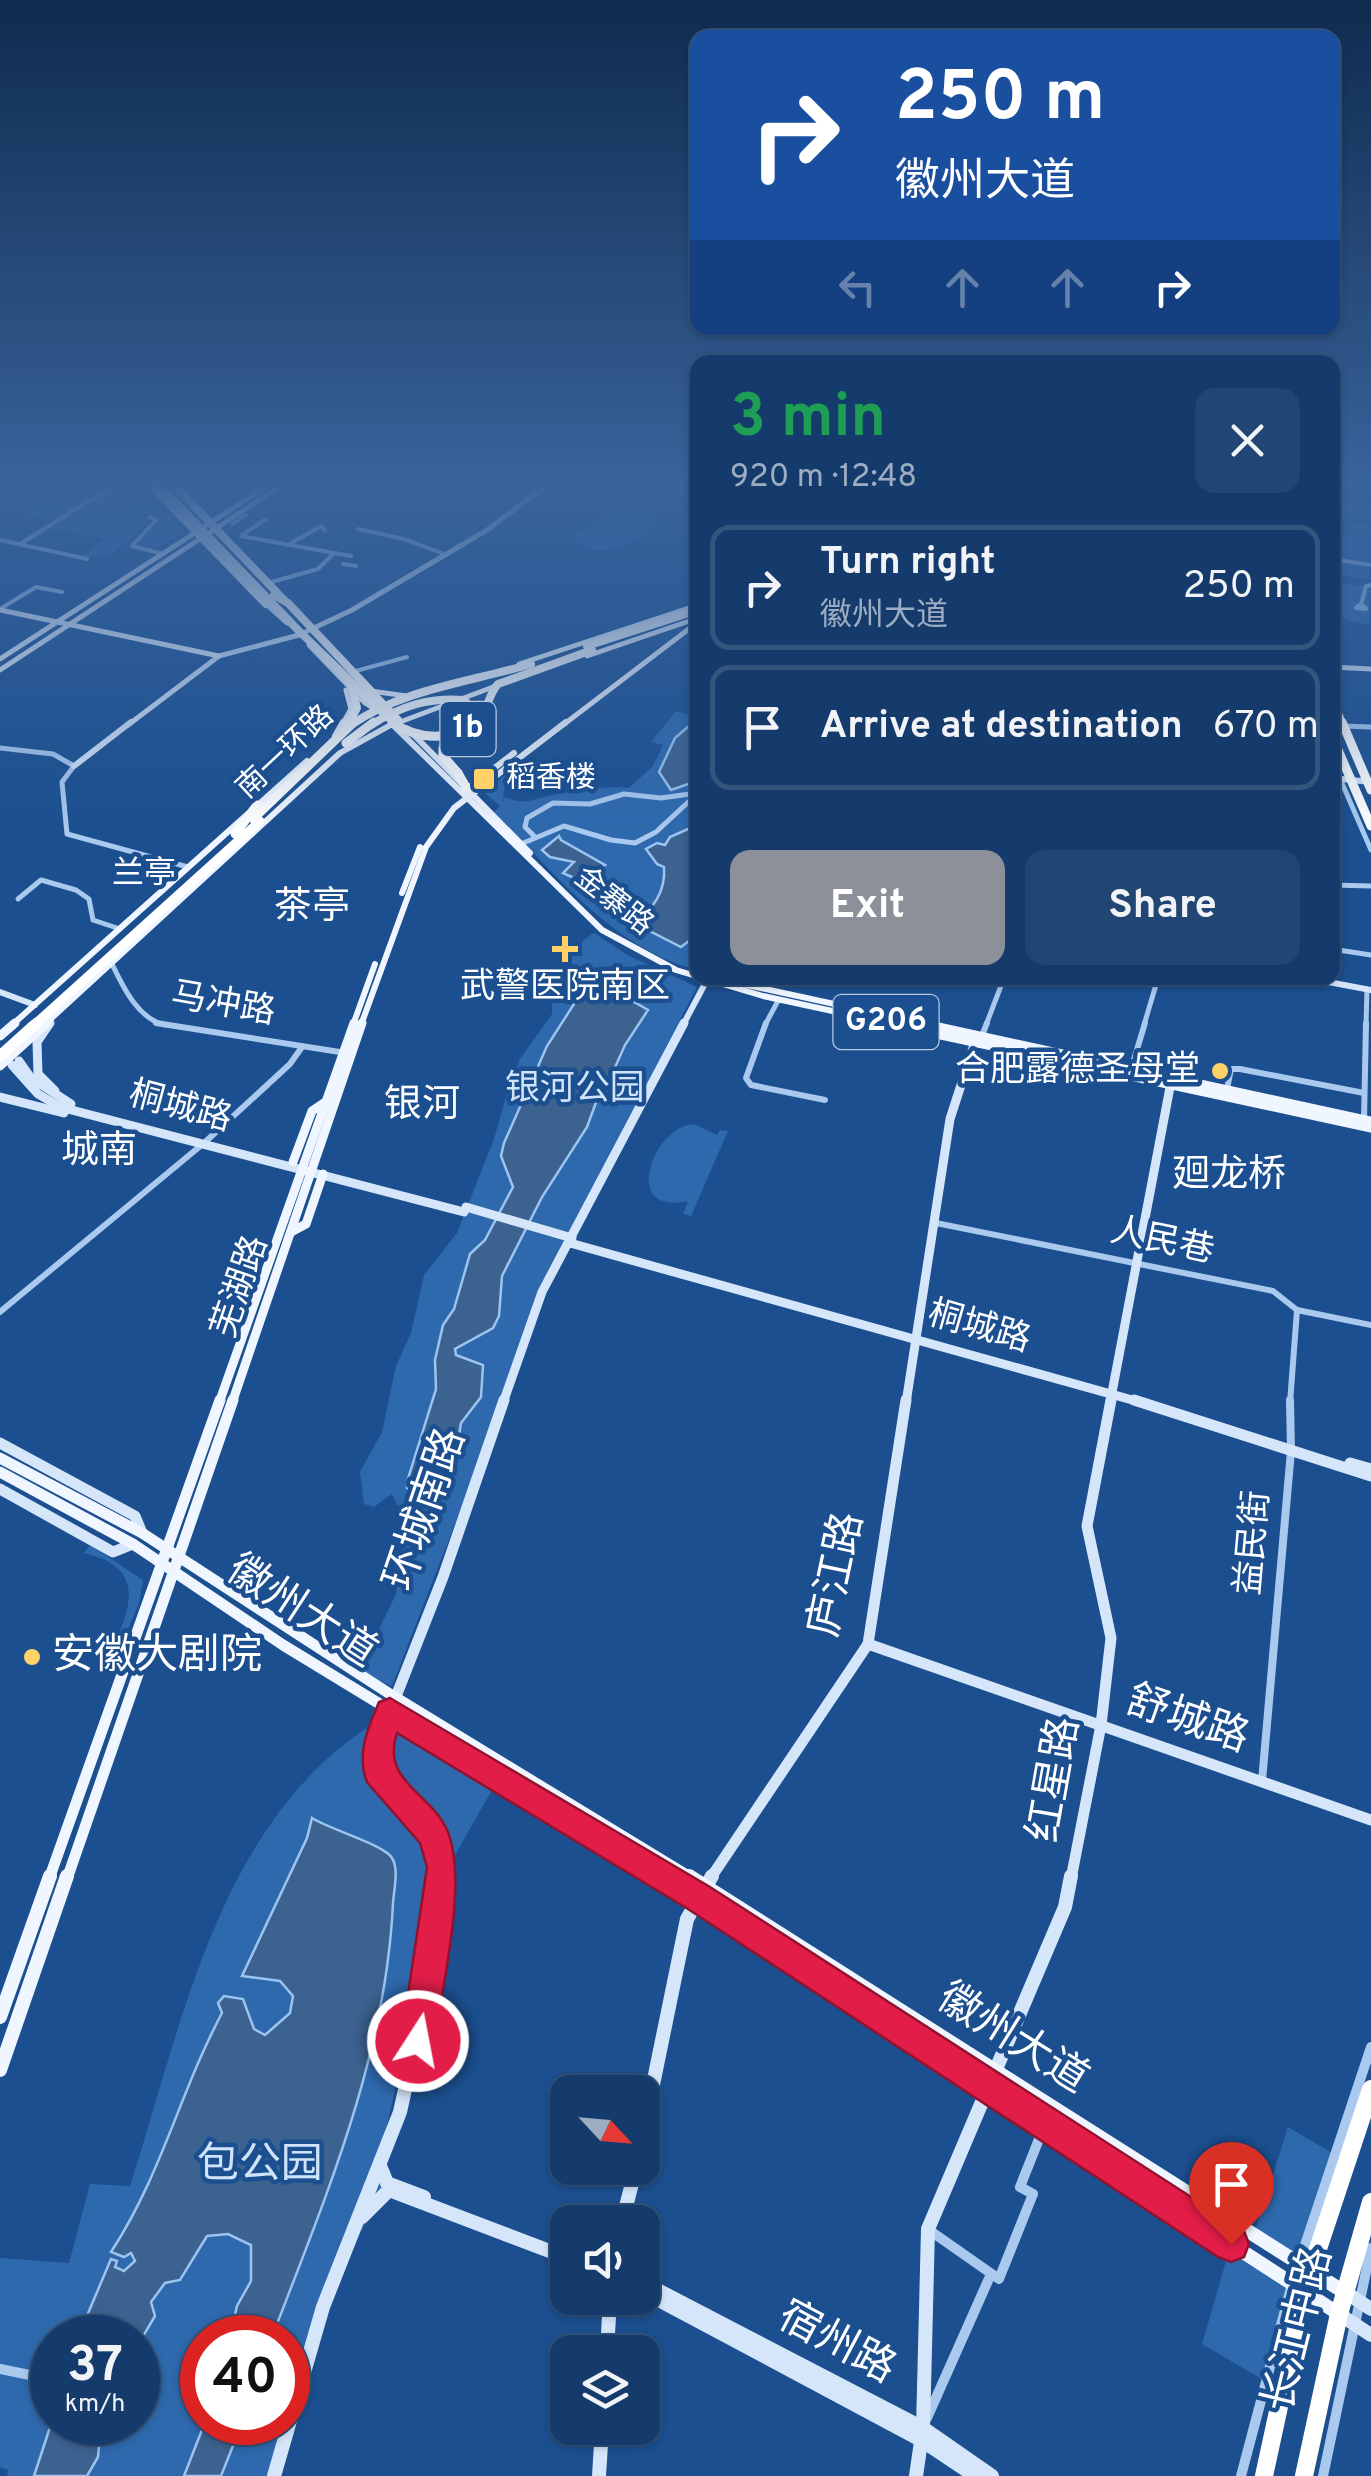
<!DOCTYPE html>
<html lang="en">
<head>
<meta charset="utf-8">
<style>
	body { margin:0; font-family:Overpass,"Noto Sans SC",sans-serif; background:#214673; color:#f1f3f6; height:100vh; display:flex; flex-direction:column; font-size:38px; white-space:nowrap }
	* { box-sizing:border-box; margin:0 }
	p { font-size:32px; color:#9dadc1 }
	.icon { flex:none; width:55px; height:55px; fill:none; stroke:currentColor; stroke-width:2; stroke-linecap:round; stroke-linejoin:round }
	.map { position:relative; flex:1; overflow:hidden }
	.side { position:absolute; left:690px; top:355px; width:650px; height:630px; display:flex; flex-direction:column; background:#143b6b; border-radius:20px; box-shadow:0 2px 8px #0004,0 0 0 2px #33557e }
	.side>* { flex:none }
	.top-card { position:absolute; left:690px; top:30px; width:650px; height:305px; border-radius:20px; box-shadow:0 2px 8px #0004,0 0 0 2px #33557e; background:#1a4fa0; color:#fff; overflow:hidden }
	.needle { width:65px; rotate:116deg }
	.controls { position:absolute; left:550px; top:2075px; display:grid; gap:20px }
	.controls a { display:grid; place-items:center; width:110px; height:110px; border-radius:20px; background:#143b6b; box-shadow:0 2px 8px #0004,0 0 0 2px #33557e; font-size:50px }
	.speed { position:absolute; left:30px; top:2315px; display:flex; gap:20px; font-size:50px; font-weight:700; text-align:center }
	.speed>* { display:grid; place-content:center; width:130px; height:130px; border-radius:50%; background:#143b6b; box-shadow:0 2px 8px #0004,0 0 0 2px #33557e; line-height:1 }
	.speed small { font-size:25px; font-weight:400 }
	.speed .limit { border:15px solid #d22; background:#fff; color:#111 }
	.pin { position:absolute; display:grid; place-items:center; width:85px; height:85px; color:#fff; margin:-102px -42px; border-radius:50% 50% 50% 0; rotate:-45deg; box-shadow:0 0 10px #0007 }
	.pin .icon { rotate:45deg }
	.me { position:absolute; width:110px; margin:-55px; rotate:11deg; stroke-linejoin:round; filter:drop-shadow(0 0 8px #0008) }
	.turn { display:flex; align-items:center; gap:35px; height:210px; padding:0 40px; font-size:45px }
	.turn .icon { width:130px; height:130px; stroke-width:2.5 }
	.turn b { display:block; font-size:70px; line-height:85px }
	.lanes { display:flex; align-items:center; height:95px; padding:0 40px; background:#0003; justify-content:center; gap:50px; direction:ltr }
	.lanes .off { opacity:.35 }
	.round { display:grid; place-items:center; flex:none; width:105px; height:105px; border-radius:20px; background:#214673 }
	.headline { display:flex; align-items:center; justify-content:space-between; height:170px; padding:0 40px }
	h1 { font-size:60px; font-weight:700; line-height:75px; color:#1e9e55 }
	.primary-button { display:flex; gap:20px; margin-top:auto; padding:20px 40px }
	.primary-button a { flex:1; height:115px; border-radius:20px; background:#8c9099; color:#fff; font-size:40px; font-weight:700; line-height:115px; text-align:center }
	.primary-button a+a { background:#214673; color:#f1f3f6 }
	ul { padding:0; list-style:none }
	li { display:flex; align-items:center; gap:30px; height:125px; margin:0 20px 15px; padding:0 20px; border:5px solid #33557e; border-radius:20px }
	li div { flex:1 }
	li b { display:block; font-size:38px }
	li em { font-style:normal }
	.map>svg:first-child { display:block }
</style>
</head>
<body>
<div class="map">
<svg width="1371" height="2476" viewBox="0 0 1371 2476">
	<rect width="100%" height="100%" fill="#1b4f8f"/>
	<g fill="#2e69ad" fill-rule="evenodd">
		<path d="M69,485L106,489L55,520L22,513Z"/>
		<path d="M120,485L137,487L161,514L171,515L185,532L153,549L135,543L163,516L88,503Z"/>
		<path d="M1332,499L1371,504V519L1336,517L1345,538L1351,534L1346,531V525L1371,523L1369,580L1333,574Z"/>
		<path d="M85,506L150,520L111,556H83L105,539L54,529L24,544Z"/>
		<path d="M621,507L652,511L659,523C637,541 604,562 577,542L574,534Z"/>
		<path d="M1332,583L1371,586L1369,625L1346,620L1333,608Z"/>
		<path d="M676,711L697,717V970C613,949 553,871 494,812L500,806L485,793L505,775L503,803L505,797C528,807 536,797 558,794C580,791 607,785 629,788L653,766L663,745L651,742Z"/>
		<path d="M594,933L629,956L697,987L560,1253L392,1686L350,1668L372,1644L396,1594L406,1523L392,1494L374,1507L364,1504L360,1472L382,1432L396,1366L411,1333L424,1275L457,1233L494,1139L510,1083L520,1059L552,1014V1000L568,977L562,971C570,956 579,941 594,933Z"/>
		<path d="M694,1124L717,1135L720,1130L728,1131L691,1216L683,1214L688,1201C620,1216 653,1126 694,1124Z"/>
		<path d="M90,1545L143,1580L139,1603L108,1675L100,1674C121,1627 160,1570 84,1553Z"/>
		<path d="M387,1710L499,1778L436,1888L412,2017L379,2159L386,2190C329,2276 303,2378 270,2476H7L8,2470L0,2467V2258L69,2263L90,2184L130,2186C182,2025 217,1830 365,1729L379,1731ZM52,2338H138V2422H52ZM202,2338H288V2422H202Z"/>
		<path d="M1288,2127L1337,2156L1300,2264L1254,2234Z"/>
		<path d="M1231,2244L1292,2284L1265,2381L1202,2344Z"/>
	</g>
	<g fill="#3c6290" stroke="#9cc4f0" stroke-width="2.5">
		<path d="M697,719V781L671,790L659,772L675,738Z"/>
		<path d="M697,825V927L694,937L681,947L634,923C653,909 666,892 664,867L657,864L646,849L657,843L665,845L670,837Z"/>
		<path d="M559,836L561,840L605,865L573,882L572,877L563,873L574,862L550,857L542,850Z"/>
		<path d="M583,974L598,975L591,990L634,1002L648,1010L625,1045L608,1083L598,1097L587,1127L542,1197L502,1276L499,1316L493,1328L455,1349L456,1355L483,1365L481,1397L461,1423L455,1461L436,1496L427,1501L407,1488V1482L436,1389L435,1360L443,1325L454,1309L470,1254L485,1240L513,1187L501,1156L504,1143L547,1046L583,990L580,979Z"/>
		<path d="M312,1818C331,1830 385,1845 392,1858C399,1869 394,1889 393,1903C386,2056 326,2196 272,2337H230L237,2306L251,2281V2245L228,2234L207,2236L180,2280L165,2283L151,2302L155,2316L138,2345V2338L78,2337L111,2259L117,2261L115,2267L124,2271L135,2261L131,2253L124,2257L111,2252C162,2174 179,2094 222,2013L218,2003L224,1996L243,1999L254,2029L265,2035L290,2013L293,1996L280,1981L242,1976L307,1838Z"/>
		<path d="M52,2421L101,2423L98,2457L87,2476H34Z"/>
		<path d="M205,2422L242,2423L221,2476H184Z"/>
	</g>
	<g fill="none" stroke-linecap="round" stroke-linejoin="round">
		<g stroke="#a9c9ee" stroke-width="4">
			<path d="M1332,488L1335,485"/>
			<path d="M150,517L156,520L132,546L164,554"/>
			<path d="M232,524L246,515"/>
			<path d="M358,529L404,539L447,555"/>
			<path d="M242,535L266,519"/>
			<path d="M241,536L351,556"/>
			<path d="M0,540L87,559"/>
			<path d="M20,544L110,488"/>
			<path d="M288,545L321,526L325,531"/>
			<path d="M1332,559L1371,565"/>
			<path d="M343,564L356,566"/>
			<path d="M268,583L318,569L333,554"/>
			<path d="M1359,605L1365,607L1366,609L1356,608Z"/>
			<path d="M1361,605L1366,586L1371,585"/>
			<path d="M0,609L36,587L62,592"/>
			<path d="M352,672L407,657"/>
		</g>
		<g stroke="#a9c9ee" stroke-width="5">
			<path d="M1344,726L1371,727"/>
			<path d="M0,748L53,754L74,766L62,782L67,834L188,867"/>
			<path d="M1332,760L1371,850"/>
			<path d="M535,837L525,827L527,818L553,803L590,804L624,794L661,798L690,794"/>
			<path d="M521,844L564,826L611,840L635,843L656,832L698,793"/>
			<path d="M1332,885L1371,886"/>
			<path d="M18,899L41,880L76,890L89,899L93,920L120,929"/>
			<path d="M1332,949L1371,955"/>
			<path d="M112,964C123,987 138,1019 165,1025"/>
			<path d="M765,1025L779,999"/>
			<path d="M986,1025L1004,978"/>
			<path d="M1144,1025L1158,978"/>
			<path d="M1366,1025L1367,989"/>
		</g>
		<g stroke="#a9c9ee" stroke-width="6">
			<path d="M156,1023L346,1053"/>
			<path d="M766,1023L746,1078L751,1085L825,1100"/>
			<path d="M983,1033L987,1023"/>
			<path d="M1132,1066L1145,1023"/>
			<path d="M1227,1089L1231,1069H1240L1364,1093"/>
			<path d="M1364,1120L1366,1023"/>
			<path d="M936,1223L1273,1291L1297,1310L1371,1325"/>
			<path d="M0,1312L204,1143L290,1064L302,1047"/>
			<path d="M1290,1403L1297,1310"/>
		</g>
		<path stroke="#a9c9ee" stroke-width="8" d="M1262,1781L1291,1451L1290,1400"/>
		<g stroke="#a9c9ee" stroke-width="10">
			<path d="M929,2230L999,2279L1033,2194L1020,2187L1045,2124"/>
			<path d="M0,2369L49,2379"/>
			<path d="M927,2418L991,2274"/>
			<path d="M1241,2476L1292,2284L1371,2047"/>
			<path d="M1323,2476L1371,2248"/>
		</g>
		<g stroke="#d6e6fa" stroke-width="5">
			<path d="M1332,667L1371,669"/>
			<path d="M128,725L219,656L299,635L352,610L487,530L547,485"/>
		</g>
		<g stroke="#d6e6fa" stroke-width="6">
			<path d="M74,766L131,722"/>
			<path d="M1332,778L1371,782"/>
			<path d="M1307,978L1371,990"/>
			<path d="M0,992L35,1005"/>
			<path d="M683,1025L708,978"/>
		</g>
		<g stroke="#d6e6fa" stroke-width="9">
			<path d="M50,1023L37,1042L38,1074L55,1091"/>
			<path d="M19,1061L31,1078L71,1104"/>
			<path d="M12,1065L38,1094L60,1107L464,1212"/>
			<path d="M0,1097L64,1113"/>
			<path d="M570,1243L1143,1403"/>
			<path d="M503,1403L542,1292L684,1023"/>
			<path d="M906,1403L950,1119L975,1042"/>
			<path d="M1110,1403L1171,1082"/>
		</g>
		<g stroke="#d6e6fa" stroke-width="11">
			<path d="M1134,1400L1371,1476"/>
			<path d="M0,1443L135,1516L142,1533"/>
			<path d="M1350,1463L1371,1469"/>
			<path d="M0,1489L113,1552L133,1544"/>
			<path d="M868,1644L1371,1820"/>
			<path d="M443,1879L434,1835L378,1771L380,1737L443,1577L504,1400"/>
			<path d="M710,1879L868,1644L906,1400"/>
			<path d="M1071,1879L1101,1725L1111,1638L1087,1526L1111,1400"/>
		</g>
		<g stroke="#d6e6fa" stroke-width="14">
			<path d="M642,2138L687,1919L712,1876"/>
			<path d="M380,2166L387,2183L424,2197"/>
			<path d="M362,2217L389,2190L568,2258"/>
			<path d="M622,2222L636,2168"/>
			<path d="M642,2282L923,2428L992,2476"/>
			<path d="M642,2291L921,2440L975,2476"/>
			<path d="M1345,2292L1371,2309"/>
			<path d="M1339,2314L1371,2335"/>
			<path d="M607,2352L610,2298"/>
			<path d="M274,2476L323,2307L400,2112L429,1982L443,1876"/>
			<path d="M599,2476L602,2428"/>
			<path d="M916,2476L923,2428L928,2229L1065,1907L1071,1876"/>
		</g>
		<g stroke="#f0f6ff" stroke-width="5">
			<path d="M266,604L287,623"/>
			<path d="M0,610L219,656"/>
			<path d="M309,645L365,703L381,713"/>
			<path d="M587,656L698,618"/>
			<path d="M0,659L269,485"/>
			<path d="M519,664L698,605"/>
			<path d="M0,670L282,485"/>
			<path d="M371,691L407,696"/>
			<path d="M342,725L351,709L346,690"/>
			<path d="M392,725L501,684"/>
			<path d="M563,725L698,622"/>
		</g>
		<g stroke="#f0f6ff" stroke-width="6">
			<path d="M392,724L602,930L676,970L763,996L897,1025"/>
			<path d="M411,732L530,853"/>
			<path d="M335,736L343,722"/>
			<path d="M463,792L514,753"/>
			<path d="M402,893L420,847"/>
			<path d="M715,978L931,1025"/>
			<path d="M12,1025L307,761"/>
			<path d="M44,1025L340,753L396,722"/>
			<path d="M353,1025L375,964"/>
			<path d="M361,1025L426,847L454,808L566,722"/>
		</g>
		<g stroke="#f0f6ff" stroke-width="9">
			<path d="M885,1023L1371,1128"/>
			<path d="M920,1023L1371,1121"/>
			<path d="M0,1036L15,1023"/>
			<path d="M0,1066L47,1023"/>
			<path d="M293,1162L312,1111L324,1103"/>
			<path d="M291,1232L306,1224L323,1174"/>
			<path d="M219,1403L354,1023"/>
			<path d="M232,1403L362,1023"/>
		</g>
		<g stroke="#f0f6ff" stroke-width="11">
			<path d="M0,1458L142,1533L393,1696L693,1879"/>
			<path d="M0,1472L133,1544L283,1645L667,1879"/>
			<path d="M49,1879L220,1400"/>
			<path d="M67,1879L233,1400"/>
		</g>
		<g stroke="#f0f6ff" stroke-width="14">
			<path d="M663,1876L1339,2314"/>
			<path d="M689,1876L1344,2292"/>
			<path d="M0,2017L50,1876"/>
			<path d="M0,2070L67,1876"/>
		</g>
		<g stroke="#fff" stroke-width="8">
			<path d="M151,485L266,604"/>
			<path d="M174,485L285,601"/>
			<path d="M587,646L698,610"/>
			<path d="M363,683L398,720"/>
			<path d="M1332,700L1343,725"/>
		</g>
		<g stroke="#fff" stroke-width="9">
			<path d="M1342,722L1371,790"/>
			<path d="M1332,736L1371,826"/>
			<path d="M458,773L467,789"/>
			<path d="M235,834L257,805"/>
			<path d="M34,1025L260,821"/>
		</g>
		<path stroke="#fff" stroke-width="11" d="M32,1027L37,1023"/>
		<g stroke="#fff" stroke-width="18">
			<path d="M1264,2476L1304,2291L1371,2089"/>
			<path d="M1304,2476L1339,2314L1371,2202"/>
		</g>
		<path stroke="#d6e6fa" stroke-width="9" d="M466,1207L572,1238"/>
		<g stroke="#fff" stroke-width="8">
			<path d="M159,485L298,630L396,725"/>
			<path d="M274,595L288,603L371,691"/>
			<path d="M348,725L357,708L352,687"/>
			<path d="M351,725C403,689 470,682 531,664"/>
			<path d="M371,725C401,706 429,697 465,700L473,714L461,725"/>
			<path d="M475,725C487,715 487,696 498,684L592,650"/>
		</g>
		<g stroke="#fff" stroke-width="9">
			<path d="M392,722C419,741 451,741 478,722"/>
			<path d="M460,726L464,722"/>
			<path d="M456,734L443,748V756L458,773"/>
			<path d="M346,743L374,722"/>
			<path d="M253,819L354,722"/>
		</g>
		<path stroke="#fff" stroke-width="11" d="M0,1056L32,1027"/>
	</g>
	<linearGradient id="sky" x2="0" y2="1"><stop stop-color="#0f2b4f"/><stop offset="0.58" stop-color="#39639b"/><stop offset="1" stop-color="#39639b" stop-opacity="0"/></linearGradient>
	<rect width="1371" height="832" fill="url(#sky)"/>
	<path fill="#e11d48" stroke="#92132f" stroke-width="2.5" d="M390,1698L710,1887L1244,2231L1249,2244L1244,2257L1231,2262L1218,2257L688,1909L397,1733C380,1784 435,1793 449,1835C467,1887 442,1984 435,2041L430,2053L418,2058L406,2053L401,2041L427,1867L420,1843L367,1782C356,1754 368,1728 379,1702Z"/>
	<g fill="#ffd166" stroke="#1b4f8f" stroke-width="4">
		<rect x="472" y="767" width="24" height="24" rx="5"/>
		<path d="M560 934h10v10h10v10h-10v10h-10v-10h-10v-10h10z"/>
		<circle cx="1220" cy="1071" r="10"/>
		<circle cx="32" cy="1657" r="10"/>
	</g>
	<g text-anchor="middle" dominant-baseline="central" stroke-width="9" stroke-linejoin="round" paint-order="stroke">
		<g font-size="30" fill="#fff" stroke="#1b4f8f">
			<text transform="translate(286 753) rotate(-43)">南一环路</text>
			<text transform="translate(613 902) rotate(38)">金寨路</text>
		</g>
		<g font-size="30" fill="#fff" stroke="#1b4f8f" text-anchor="start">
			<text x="506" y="779">稻香楼</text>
		</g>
		<g fill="#1b4f8f" stroke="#bbcadd" stroke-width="2.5">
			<rect x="440.5" y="702" width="55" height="54" rx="8"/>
			<rect x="833.5" y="995" width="105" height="54" rx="8"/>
		</g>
		<g font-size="32" font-weight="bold" fill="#fff">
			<text x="468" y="729">1b</text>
			<text x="886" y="1022">G206</text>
		</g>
		<g font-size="32" fill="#fff" stroke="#1b4f8f">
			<text x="144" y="875">兰亭</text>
		</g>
		<g font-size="35" fill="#fff" stroke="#1b4f8f">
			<text x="565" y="988">武警医院南区</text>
			<text x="1200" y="1071" text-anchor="end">合肥露德圣母堂</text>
		</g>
		<g font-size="35" fill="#fff" stroke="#1b4f8f">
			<text transform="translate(223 1005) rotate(10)">马冲路</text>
			<text transform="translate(180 1108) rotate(15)">桐城路</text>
			<text transform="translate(1162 1242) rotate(12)">人民巷</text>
			<text transform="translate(241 1287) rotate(-71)">芜湖路</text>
			<text transform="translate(979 1328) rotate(16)">桐城路</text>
			<text transform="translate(1254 1543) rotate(-85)">益民街</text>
		</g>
		<g font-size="35" fill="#cfe3fa" stroke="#1b4f8f">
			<text x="575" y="1090">银河公园</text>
		</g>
		<g font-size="38" fill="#fff" stroke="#1b4f8f">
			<text x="312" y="908">茶亭</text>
			<text x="422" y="1106">银河</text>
			<text x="99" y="1152">城南</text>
			<text x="1229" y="1176">廻龙桥</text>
		</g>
		<g font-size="42" fill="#fff" stroke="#1b4f8f">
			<text transform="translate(427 1510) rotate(-71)">环城南路</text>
			<text transform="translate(838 1575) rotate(-78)">庐江路</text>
			<text transform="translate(301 1613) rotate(33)">徽州大道</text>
			<text transform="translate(1187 1721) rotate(19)">舒城路</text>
			<text transform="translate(1056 1780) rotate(-80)">红星路</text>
			<text transform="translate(1012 2040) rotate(32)">徽州大道</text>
			<text transform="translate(1300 2330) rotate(-76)">长江中路</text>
			<text transform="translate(836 2344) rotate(28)">宿州路</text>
		</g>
		<g font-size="42" fill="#fff" stroke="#1b4f8f" text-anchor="start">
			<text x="52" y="1657">安徽大剧院</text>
		</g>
		<g font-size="42" fill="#cfe3fa" stroke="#1b4f8f">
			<text x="260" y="2166">包公园</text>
		</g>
	</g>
</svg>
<div class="controls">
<a><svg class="needle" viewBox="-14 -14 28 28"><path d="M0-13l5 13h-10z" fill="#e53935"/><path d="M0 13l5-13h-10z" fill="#9dadc1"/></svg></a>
<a><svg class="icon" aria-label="sound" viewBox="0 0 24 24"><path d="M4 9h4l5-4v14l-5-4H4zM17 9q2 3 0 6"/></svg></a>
<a><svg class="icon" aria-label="layers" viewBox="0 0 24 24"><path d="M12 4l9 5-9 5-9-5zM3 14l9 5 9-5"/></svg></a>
</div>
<div class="speed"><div>37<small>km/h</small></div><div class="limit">40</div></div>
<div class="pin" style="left:1231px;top:2244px;background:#d93025"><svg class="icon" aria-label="arrive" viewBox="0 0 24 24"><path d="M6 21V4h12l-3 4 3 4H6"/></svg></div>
<svg class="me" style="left:418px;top:2041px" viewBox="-20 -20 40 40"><circle r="17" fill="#e11d48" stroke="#fff" stroke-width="3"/><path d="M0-11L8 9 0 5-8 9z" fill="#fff"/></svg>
<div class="top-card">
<div class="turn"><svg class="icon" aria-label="right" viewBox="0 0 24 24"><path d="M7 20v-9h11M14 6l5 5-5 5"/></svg><div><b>250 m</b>徽州大道</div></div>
<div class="lanes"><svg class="icon off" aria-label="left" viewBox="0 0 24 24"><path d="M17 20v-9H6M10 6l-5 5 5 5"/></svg><svg class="icon off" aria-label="ahead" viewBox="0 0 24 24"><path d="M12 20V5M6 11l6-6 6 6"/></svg><svg class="icon off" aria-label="ahead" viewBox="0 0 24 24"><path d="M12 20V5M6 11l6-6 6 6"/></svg><svg class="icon" aria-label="right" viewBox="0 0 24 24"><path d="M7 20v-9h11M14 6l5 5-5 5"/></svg></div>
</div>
<section class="side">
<div class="headline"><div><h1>3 min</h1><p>920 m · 12:48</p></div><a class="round"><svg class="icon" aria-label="close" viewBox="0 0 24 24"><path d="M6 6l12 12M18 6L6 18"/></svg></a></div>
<ul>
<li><svg class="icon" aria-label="right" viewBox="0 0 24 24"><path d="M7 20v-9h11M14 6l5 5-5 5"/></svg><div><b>Turn right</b><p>徽州大道</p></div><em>250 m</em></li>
<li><svg class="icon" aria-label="arrive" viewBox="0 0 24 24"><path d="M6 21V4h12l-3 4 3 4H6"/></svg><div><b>Arrive at destination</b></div><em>670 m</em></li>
</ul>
<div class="primary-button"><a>Exit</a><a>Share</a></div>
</section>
</div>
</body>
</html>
